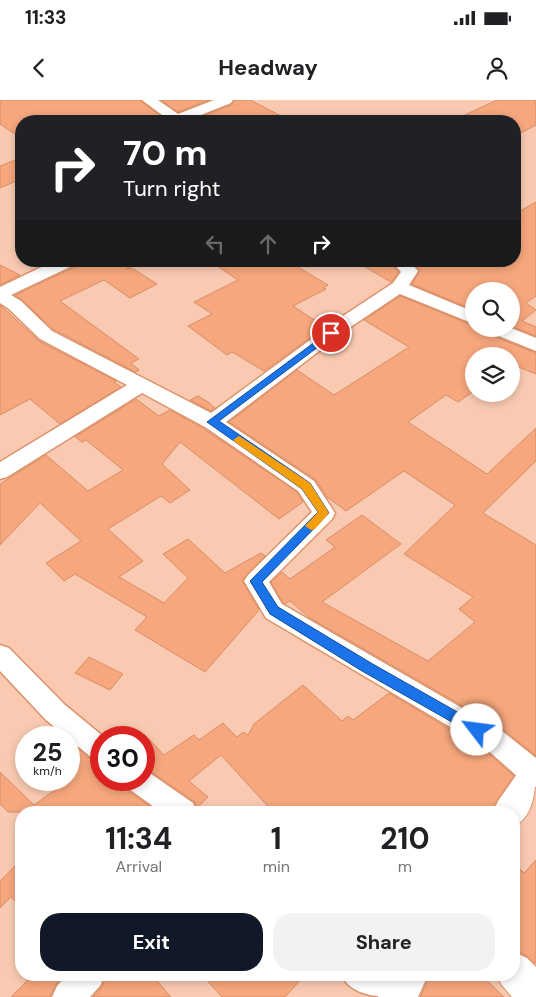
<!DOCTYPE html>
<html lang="en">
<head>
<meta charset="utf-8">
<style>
	body { margin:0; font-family:"DM Sans",sans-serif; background:#f2f2f2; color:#202124; height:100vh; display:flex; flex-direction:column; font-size:19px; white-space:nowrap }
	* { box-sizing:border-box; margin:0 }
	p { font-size:16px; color:#757577 }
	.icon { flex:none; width:28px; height:28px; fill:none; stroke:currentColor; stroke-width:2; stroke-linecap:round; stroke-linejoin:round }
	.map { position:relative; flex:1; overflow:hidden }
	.sheet { position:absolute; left:15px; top:706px; width:505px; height:175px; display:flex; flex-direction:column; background:#fff; border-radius:20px; box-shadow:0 2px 8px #0003 }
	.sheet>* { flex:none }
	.banner { position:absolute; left:15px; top:15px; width:506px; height:152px; border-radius:20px; box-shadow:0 2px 8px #0003; background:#202124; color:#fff; overflow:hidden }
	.controls { position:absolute; left:465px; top:182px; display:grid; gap:10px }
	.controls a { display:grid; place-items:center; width:55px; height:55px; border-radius:50%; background:#fff; box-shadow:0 2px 8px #0003; font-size:25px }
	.speed { position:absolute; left:15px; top:626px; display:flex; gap:10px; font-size:25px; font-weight:700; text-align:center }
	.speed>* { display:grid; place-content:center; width:65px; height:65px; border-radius:50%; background:#fff; box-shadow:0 2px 8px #0003; line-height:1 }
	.speed small { font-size:12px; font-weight:400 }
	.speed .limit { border:8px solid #d22; background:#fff; color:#111 }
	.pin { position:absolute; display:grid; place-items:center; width:42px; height:42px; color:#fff; margin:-21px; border:2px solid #fff; border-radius:50%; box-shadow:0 1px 5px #0007 }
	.me { position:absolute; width:55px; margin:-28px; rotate:300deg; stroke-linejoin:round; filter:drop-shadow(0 0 4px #0008) }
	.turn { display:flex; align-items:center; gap:18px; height:105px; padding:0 25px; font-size:22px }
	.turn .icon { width:65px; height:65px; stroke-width:2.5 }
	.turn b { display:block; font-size:35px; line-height:42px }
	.lanes { display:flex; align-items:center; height:48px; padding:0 25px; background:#0003; justify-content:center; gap:25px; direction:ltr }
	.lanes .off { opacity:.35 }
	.eta { display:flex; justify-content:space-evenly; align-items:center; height:85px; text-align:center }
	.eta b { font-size:30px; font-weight:700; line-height:35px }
	.action { display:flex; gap:10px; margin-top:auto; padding:10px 25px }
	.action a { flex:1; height:58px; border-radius:20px; background:#111827; color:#fff; font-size:20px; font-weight:700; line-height:58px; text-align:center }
	.action a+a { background:#f2f2f2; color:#202124 }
	.status { display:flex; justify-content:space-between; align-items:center; height:35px; padding:0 25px; background:#fff; direction:ltr }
	.status svg { height:14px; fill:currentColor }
	header { display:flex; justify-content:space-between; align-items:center; height:65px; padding:0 25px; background:#fff; font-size:22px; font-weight:700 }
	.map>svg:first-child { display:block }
</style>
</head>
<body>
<div class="status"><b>11:33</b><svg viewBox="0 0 49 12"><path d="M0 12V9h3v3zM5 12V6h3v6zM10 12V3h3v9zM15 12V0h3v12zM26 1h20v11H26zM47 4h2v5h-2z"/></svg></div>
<header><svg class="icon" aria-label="back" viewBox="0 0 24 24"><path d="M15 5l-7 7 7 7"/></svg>Headway<svg class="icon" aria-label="person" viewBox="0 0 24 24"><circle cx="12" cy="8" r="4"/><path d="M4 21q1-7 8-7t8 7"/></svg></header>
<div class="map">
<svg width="536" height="897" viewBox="0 0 536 897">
	<rect width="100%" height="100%" fill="#f9cab1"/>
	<g fill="#f6a77d" stroke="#d88d65">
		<path d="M0,0H140L167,21H21V38L0,24Z"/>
		<path d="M161,0H209L178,12Z"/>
		<path d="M235,0H250L291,21H190L232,5Z"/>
		<path d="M497,0H536V25L515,36V21H452Z"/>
		<path d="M21,58V79L0,88V66Z"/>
		<path d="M536,102V196L526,203L536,210L522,221L536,227V236L511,226V191H474V210L412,184L420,171L412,161H515V114Z"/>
		<path d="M78,161H142L126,169L132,168L157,184L130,198L104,180L60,201L139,259L131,263L139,270L135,272L53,229L22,200L15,195L75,167L81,163Z"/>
		<path d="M210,161H288L328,185L323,188L326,189L293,206L325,227L264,271L232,252L227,255L188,226L212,214L194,202L238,180Z"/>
		<path d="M355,161H389L399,172L391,182Z"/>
		<path d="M0,165L20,175L0,185Z"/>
		<path d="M400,196L474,226V229H486L490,235L536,253V274L511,264V256H474V291L458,302L446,295L408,322L487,374L536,328V361L483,413L536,445V656L503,629L310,518L290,501L285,504L283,503L271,482L282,472L290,479L335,447L326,440L362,415L401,444L322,502L428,561L475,522L459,509L473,497L404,454L455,405L404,371L346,411L327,397L315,379L229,322L297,270L334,295L409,247L364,220Z"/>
		<path d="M0,205L39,241L116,281L114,282L121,287L60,324L30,299L0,315Z"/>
		<path d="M198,296L208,302L215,308L211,311L190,300Z"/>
		<path d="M136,299L159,316L170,310L204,329L297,392L303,402L279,419L180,342L162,364L190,390L170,403L161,396L108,429L143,461L119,477L164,503L188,478L163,454L188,439L225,473L261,453L265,456L242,480L259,510L205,572L135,530L147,517L75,474L64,481L46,463L81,441L40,403L0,445V384L46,355L88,391L123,370L86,340L82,342L75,337Z"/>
		<path d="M89,557L123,574L110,590L75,573Z"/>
		<path d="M303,585L342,621L348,616L353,620L389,593L483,649L514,676L489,712H273L221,655L189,681L208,697L197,708L194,701L144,667V634L164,655L194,635L199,640L223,623L237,637L243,632L248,635L254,624Z"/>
		<path d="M74,645L91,659L101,664V680H123L128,691L158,712H8L0,704V672L34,705L69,680V649Z"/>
		<path d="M21,760V807L11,797L0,808V781Z"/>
		<path d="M536,760V864L528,857L514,849V764L524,773Z"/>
		<path d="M33,875H64L55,885L50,897H11Z"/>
		<path d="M107,875H152L171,897H93L102,887Z"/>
		<path d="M202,875H305L285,897H222Z"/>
		<path d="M430,875H481L504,897H420Z"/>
	</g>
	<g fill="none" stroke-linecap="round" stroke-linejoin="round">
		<defs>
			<g id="minor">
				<path d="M142,0H158L178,14L214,0H233L231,3L186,21H170Z"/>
				<path d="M54,161H76L74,165L11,195L21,201L52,231L211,313L340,218L393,183L401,172L391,161H409L418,171L409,185L474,212V224L400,194L352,226L226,322L314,381L335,413L332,419L269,482L282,504L502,631L536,658V687L526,684L484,647L266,518L244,481L248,475L312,412L298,391L205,327L142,293L7,377L0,379V362L127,285L40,239L9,209L0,203V187Z"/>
				<path d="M511,228L536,238V251L491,233L488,229Z"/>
				<path d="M0,545L9,548L64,604L105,638H101V662L92,658L46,620L0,571Z"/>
				<path d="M144,669L193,703L197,712H161L129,689L125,680H144Z"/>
				<path d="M67,875H105L100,886L90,897H52L57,886Z"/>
				<path d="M341,875C368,875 392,868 404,897C378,897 353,897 341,875Z"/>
			</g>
			<g id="tertiary">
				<path d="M536,660C536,684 536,716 514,726V712H493L498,701L524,664Z"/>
				<path d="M514,852L527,858L536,867V897H512L501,884L497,875H514Z"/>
				<path d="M388,875H428L418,897H378Z"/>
			</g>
		</defs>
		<use href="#minor" stroke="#dd926a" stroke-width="3"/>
		<use href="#tertiary" stroke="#dd926a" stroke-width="2"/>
		<use href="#minor" fill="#fff" fill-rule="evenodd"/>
		<use href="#tertiary" fill="#fff" fill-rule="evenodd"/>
	</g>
	<path fill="#1a73e8" stroke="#114b97" d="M331,230L336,233L334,235L219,321L310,383L329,413L262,482L278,507L371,563L482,626L484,630L482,634L477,636L473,634L362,571L270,514L250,481L318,412L302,389L207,322Z"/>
	<path fill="#f59e0b" d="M239,336L310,383L329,413L315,429L311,430L305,426L318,412L302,389L235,342L233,340Z"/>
</svg>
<div class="controls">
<a><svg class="icon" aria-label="search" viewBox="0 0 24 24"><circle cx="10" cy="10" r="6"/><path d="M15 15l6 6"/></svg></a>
<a><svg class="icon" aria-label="layers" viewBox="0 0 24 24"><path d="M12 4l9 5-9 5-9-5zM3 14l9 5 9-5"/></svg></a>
</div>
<div class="speed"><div>25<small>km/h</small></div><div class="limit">30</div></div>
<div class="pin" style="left:331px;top:233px;background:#d93025"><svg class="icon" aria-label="arrive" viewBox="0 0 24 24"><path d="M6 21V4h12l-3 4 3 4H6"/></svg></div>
<svg class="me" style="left:477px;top:630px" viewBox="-20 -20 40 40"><circle r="19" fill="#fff"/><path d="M0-13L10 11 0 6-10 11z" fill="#1a73e8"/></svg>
<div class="banner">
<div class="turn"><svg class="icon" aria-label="right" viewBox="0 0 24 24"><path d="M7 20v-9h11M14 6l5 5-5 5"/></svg><div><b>70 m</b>Turn right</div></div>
<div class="lanes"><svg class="icon off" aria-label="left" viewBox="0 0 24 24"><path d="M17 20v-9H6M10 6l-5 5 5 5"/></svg><svg class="icon off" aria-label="ahead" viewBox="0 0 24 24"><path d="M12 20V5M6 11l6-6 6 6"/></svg><svg class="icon" aria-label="right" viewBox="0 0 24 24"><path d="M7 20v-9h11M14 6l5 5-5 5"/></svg></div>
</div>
<section class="sheet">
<div class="eta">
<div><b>11:34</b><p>Arrival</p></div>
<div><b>1</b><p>min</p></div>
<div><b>210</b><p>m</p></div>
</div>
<div class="action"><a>Exit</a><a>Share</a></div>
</section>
</div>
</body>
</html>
